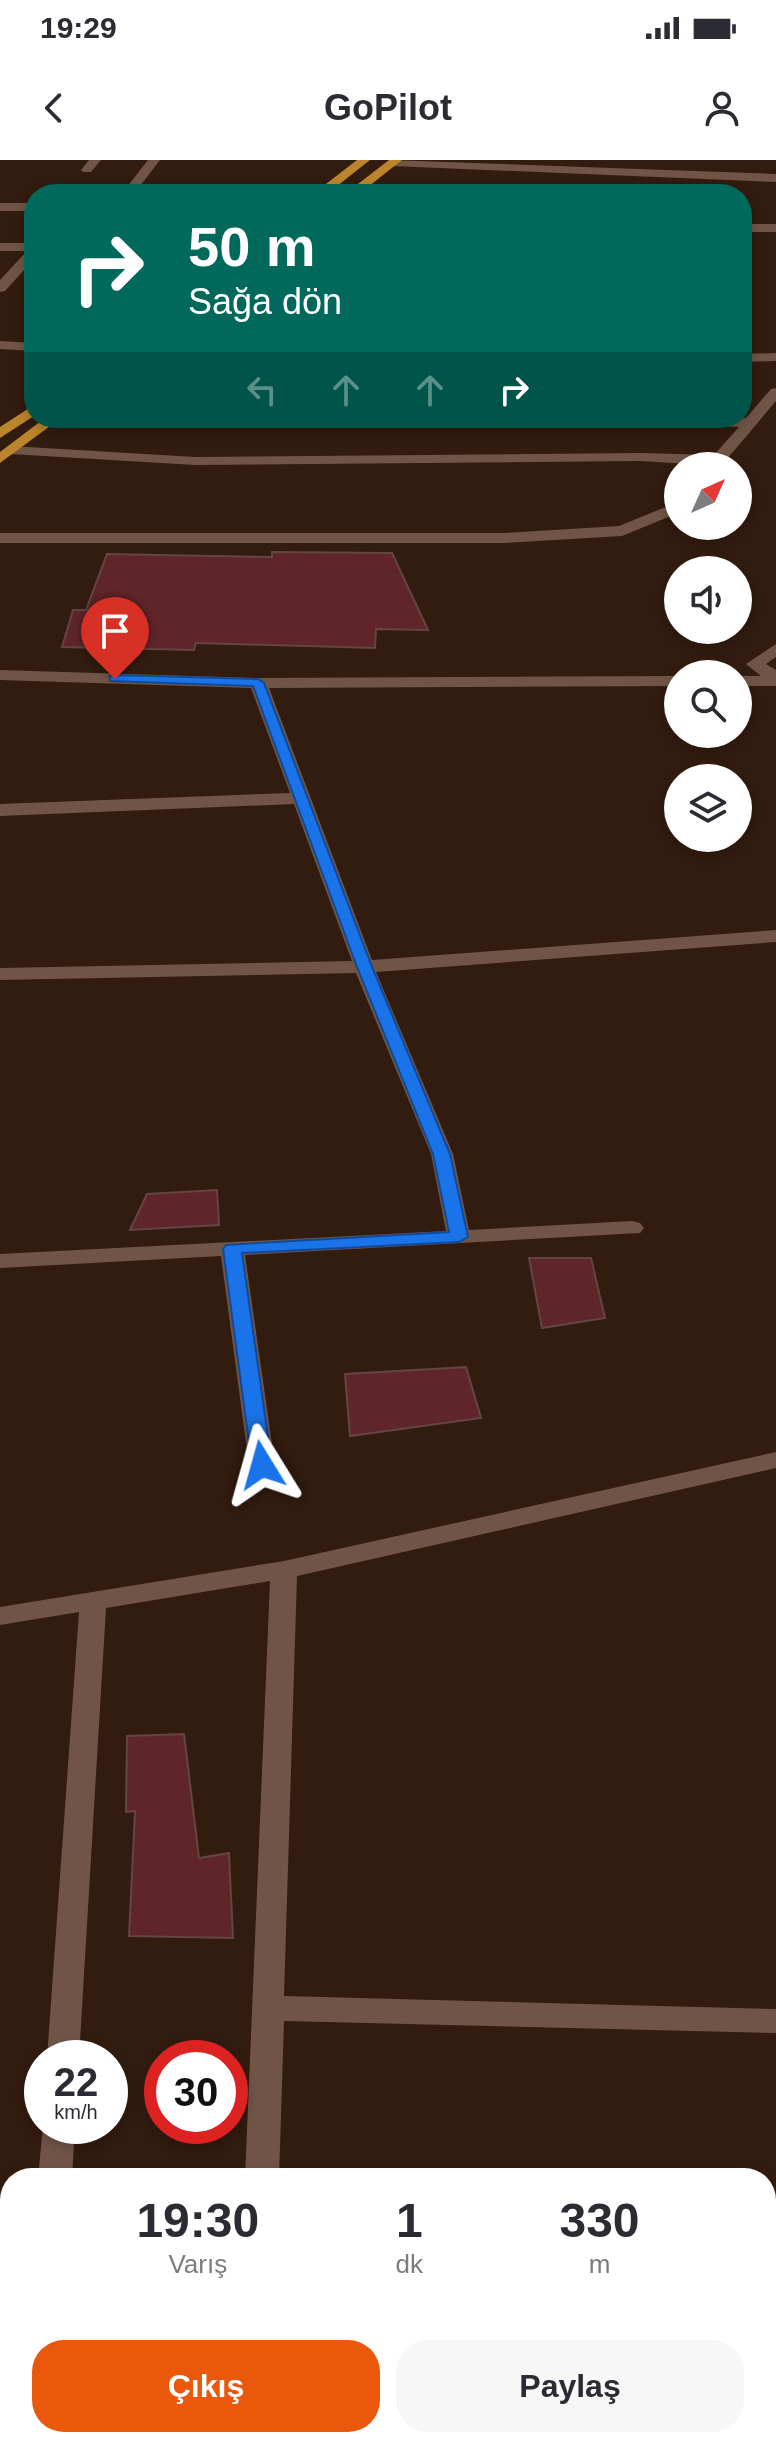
<!DOCTYPE html>
<html lang="tr">
<head>
<meta charset="utf-8">
<style>
	body { margin:0; font-family:Arial,sans-serif; background:#f7f7f7; color:#2b2b33; height:100vh; display:flex; flex-direction:column; font-size:30px; white-space:nowrap }
	* { box-sizing:border-box; margin:0 }
	p { font-size:26px; color:#7c7c81 }
	.icon { flex:none; width:44px; height:44px; fill:none; stroke:currentColor; stroke-width:2; stroke-linecap:round; stroke-linejoin:round }
	.map { position:relative; flex:1; overflow:hidden }
	.sheet { position:absolute; left:0px; top:2008px; width:776px; height:280px; display:flex; flex-direction:column; background:#fff; border-radius:32px 32px 0 0; box-shadow:0 4px 12px #0003 }
	.sheet>* { flex:none }
	.guide { position:absolute; left:24px; top:24px; width:728px; height:244px; border-radius:32px; box-shadow:0 4px 12px #0003; background:#00695c; color:#fff; overflow:hidden }
	.needle { width:52px; rotate:45deg }
	.buttons { position:absolute; left:664px; top:292px; display:grid; gap:16px }
	.buttons a { display:grid; place-items:center; width:88px; height:88px; border-radius:50%; background:#fff; box-shadow:0 4px 12px #0003; font-size:40px }
	.speed { position:absolute; left:24px; top:1880px; display:flex; gap:16px; font-size:40px; font-weight:700; text-align:center }
	.speed>* { display:grid; place-content:center; width:104px; height:104px; border-radius:50%; background:#fff; box-shadow:0 4px 12px #0003; line-height:1 }
	.speed small { font-size:20px; font-weight:400 }
	.speed .limit { border:12px solid #d22; background:#fff; color:#111 }
	.pin { position:absolute; display:grid; place-items:center; width:68px; height:68px; color:#fff; margin:-82px -34px; border-radius:50% 50% 50% 0; rotate:-45deg; box-shadow:0 0 8px #0007 }
	.pin .icon { rotate:45deg }
	.me { position:absolute; width:88px; margin:-44px; rotate:352deg; stroke-linejoin:round; filter:drop-shadow(0 0 6px #0008) }
	.turn { display:flex; align-items:center; gap:28px; height:168px; padding:0 32px; font-size:36px }
	.turn .icon { width:104px; height:104px; stroke-width:2.5 }
	.turn b { display:block; font-size:56px; line-height:68px }
	.lanes { display:flex; align-items:center; height:76px; padding:0 32px; background:#0003; justify-content:center; gap:40px; direction:ltr }
	.lanes .off { opacity:.35 }
	.eta { display:flex; justify-content:space-evenly; align-items:center; height:136px; text-align:center }
	.eta b { font-size:48px; font-weight:600; line-height:56px }
	.primary-button { display:flex; gap:16px; margin-top:auto; padding:16px 32px }
	.primary-button a { flex:1; height:92px; border-radius:32px; background:#ea580c; color:#fff; font-size:32px; font-weight:600; line-height:92px; text-align:center }
	.primary-button a+a { background:#f7f7f7; color:#2b2b33 }
	.status { display:flex; justify-content:space-between; align-items:center; height:56px; padding:0 40px; background:#fff; direction:ltr }
	.status svg { height:22px; fill:currentColor }
	header { display:flex; justify-content:space-between; align-items:center; height:104px; padding:0 32px; background:#fff; font-size:36px; font-weight:600 }
	.map>svg:first-child { display:block }
</style>
</head>
<body>
<div class="status"><b>19:29</b><svg viewBox="0 0 49 12"><path d="M0 12V9h3v3zM5 12V6h3v6zM10 12V3h3v9zM15 12V0h3v12zM26 1h20v11H26zM47 4h2v5h-2z"/></svg></div>
<header><svg class="icon" aria-label="back" viewBox="0 0 24 24"><path d="M15 5l-7 7 7 7"/></svg>GoPilot<svg class="icon" aria-label="person" viewBox="0 0 24 24"><circle cx="12" cy="8" r="4"/><path d="M4 21q1-7 8-7t8 7"/></svg></header>
<div class="map">
<svg width="776" height="2288" viewBox="0 0 776 2288">
	<rect width="100%" height="100%" fill="#321b0f"/>
	<path fill="#4f4a0f" d="M0,2265L10,2266V2278H127L224,2288H0Z"/>
	<g fill="#602529" stroke="#644546" stroke-width="2">
		<path d="M272,392L392,393L428,470L376,469L375,488L196,483L194,490L62,487L73,450H86L107,394L272,397Z"/>
		<path d="M217,1030L219,1065L130,1070L147,1034Z"/>
		<path d="M529,1098H591L605,1158L542,1168Z"/>
		<path d="M466,1207L481,1258L350,1276L345,1214Z"/>
		<path d="M184,1574L199,1698L229,1693L233,1778L129,1776L135,1651L126,1652L127,1576Z"/>
	</g>
	<g fill="none" stroke-linecap="round" stroke-linejoin="round">
		<g fill="#705547" fill-rule="evenodd">
			<path d="M89,0H101L91,12H83L81,10Z"/>
			<path d="M148,0H160L137,30H129L127,27Z"/>
			<path d="M390,0L776,14V22L392,6L386,3Z"/>
			<rect x="0" y="43" width="34" height="8"/>
			<rect x="742" y="64" width="34" height="8"/>
			<path d="M0,83H34V99L5,131L0,132V120L27,91H0Z"/>
			<path d="M0,181L34,183V191L0,189Z"/>
			<path d="M776,193V201L742,202V194Z"/>
			<path d="M776,228V241L721,306L641,301L195,305L11,294L4,290L11,286L195,297L641,293L714,295L739,267L628,262L621,258H746L771,229Z"/>
			<path d="M678,342V353L622,376L505,383H0V373H505L619,366Z"/>
			<path d="M776,484V497L766,504L776,510V526H738V516H761L746,504Z"/>
			<path d="M0,510L258,518L678,516V526L269,528L372,800L776,770V782L376,812L453,994L469,1070L632,1061L640,1063L644,1068L640,1073L245,1095L275,1305L271,1311H253L249,1305L221,1096L0,1108V1094L446,1071L431,994L356,813L0,820V808L352,801L294,644L0,656V644L290,633L251,528L0,520Z"/>
			<path d="M776,1292V1308L297,1416L284,1836L776,1849V1873L284,1861L279,2018H245L270,1421L106,1448L79,1898H47L79,1452L0,1465V1447L284,1401Z"/>
			<path d="M43,1966H75L72,2018H38Z"/>
			<path d="M766,2123L776,2125V2155L766,2153Z"/>
		</g>
		<g fill="#bc852b" fill-rule="evenodd">
			<path d="M357,0H370L327,34H313Z"/>
			<path d="M389,0H402L359,34H345Z"/>
			<path d="M34,245V256L0,278V267Z"/>
			<path d="M45,258H61L0,303V292Z"/>
		</g>
	</g>
	<path fill="#1a73e8" stroke="#114b97" stroke-width="2" d="M115,515L258,519L264,523L372,807L450,994L468,1077L459,1082L242,1093L272,1305L262,1311L252,1305L223,1089L226,1085L449,1072L433,994L357,807L253,526L110,521V516Z"/>
</svg>
<div class="buttons">
<a><svg class="needle" viewBox="-14 -14 28 28"><path d="M0-13l5 13h-10z" fill="#e53935"/><path d="M0 13l5-13h-10z" fill="#7c7c81"/></svg></a>
<a><svg class="icon" aria-label="sound" viewBox="0 0 24 24"><path d="M4 9h4l5-4v14l-5-4H4zM17 9q2 3 0 6"/></svg></a>
<a><svg class="icon" aria-label="search" viewBox="0 0 24 24"><circle cx="10" cy="10" r="6"/><path d="M15 15l6 6"/></svg></a>
<a><svg class="icon" aria-label="layers" viewBox="0 0 24 24"><path d="M12 4l9 5-9 5-9-5zM3 14l9 5 9-5"/></svg></a>
</div>
<div class="speed"><div>22<small>km/h</small></div><div class="limit">30</div></div>
<div class="pin" style="left:115px;top:519px;background:#d93025"><svg class="icon" aria-label="arrive" viewBox="0 0 24 24"><path d="M6 21V4h12l-3 4 3 4H6"/></svg></div>
<svg class="me" style="left:262px;top:1305px" viewBox="-20 -20 40 40"><path d="M0-17L14 15 0 8-14 15z" fill="#1a73e8" stroke="#fff" stroke-width="4"/></svg>
<div class="guide">
<div class="turn"><svg class="icon" aria-label="right" viewBox="0 0 24 24"><path d="M7 20v-9h11M14 6l5 5-5 5"/></svg><div><b>50 m</b>Sağa dön</div></div>
<div class="lanes"><svg class="icon off" aria-label="left" viewBox="0 0 24 24"><path d="M17 20v-9H6M10 6l-5 5 5 5"/></svg><svg class="icon off" aria-label="ahead" viewBox="0 0 24 24"><path d="M12 20V5M6 11l6-6 6 6"/></svg><svg class="icon off" aria-label="ahead" viewBox="0 0 24 24"><path d="M12 20V5M6 11l6-6 6 6"/></svg><svg class="icon" aria-label="right" viewBox="0 0 24 24"><path d="M7 20v-9h11M14 6l5 5-5 5"/></svg></div>
</div>
<section class="sheet">
<div class="eta">
<div><b>19:30</b><p>Varış</p></div>
<div><b>1</b><p>dk</p></div>
<div><b>330</b><p>m</p></div>
</div>
<div class="primary-button"><a>Çıkış</a><a>Paylaş</a></div>
</section>
</div>
</body>
</html>
